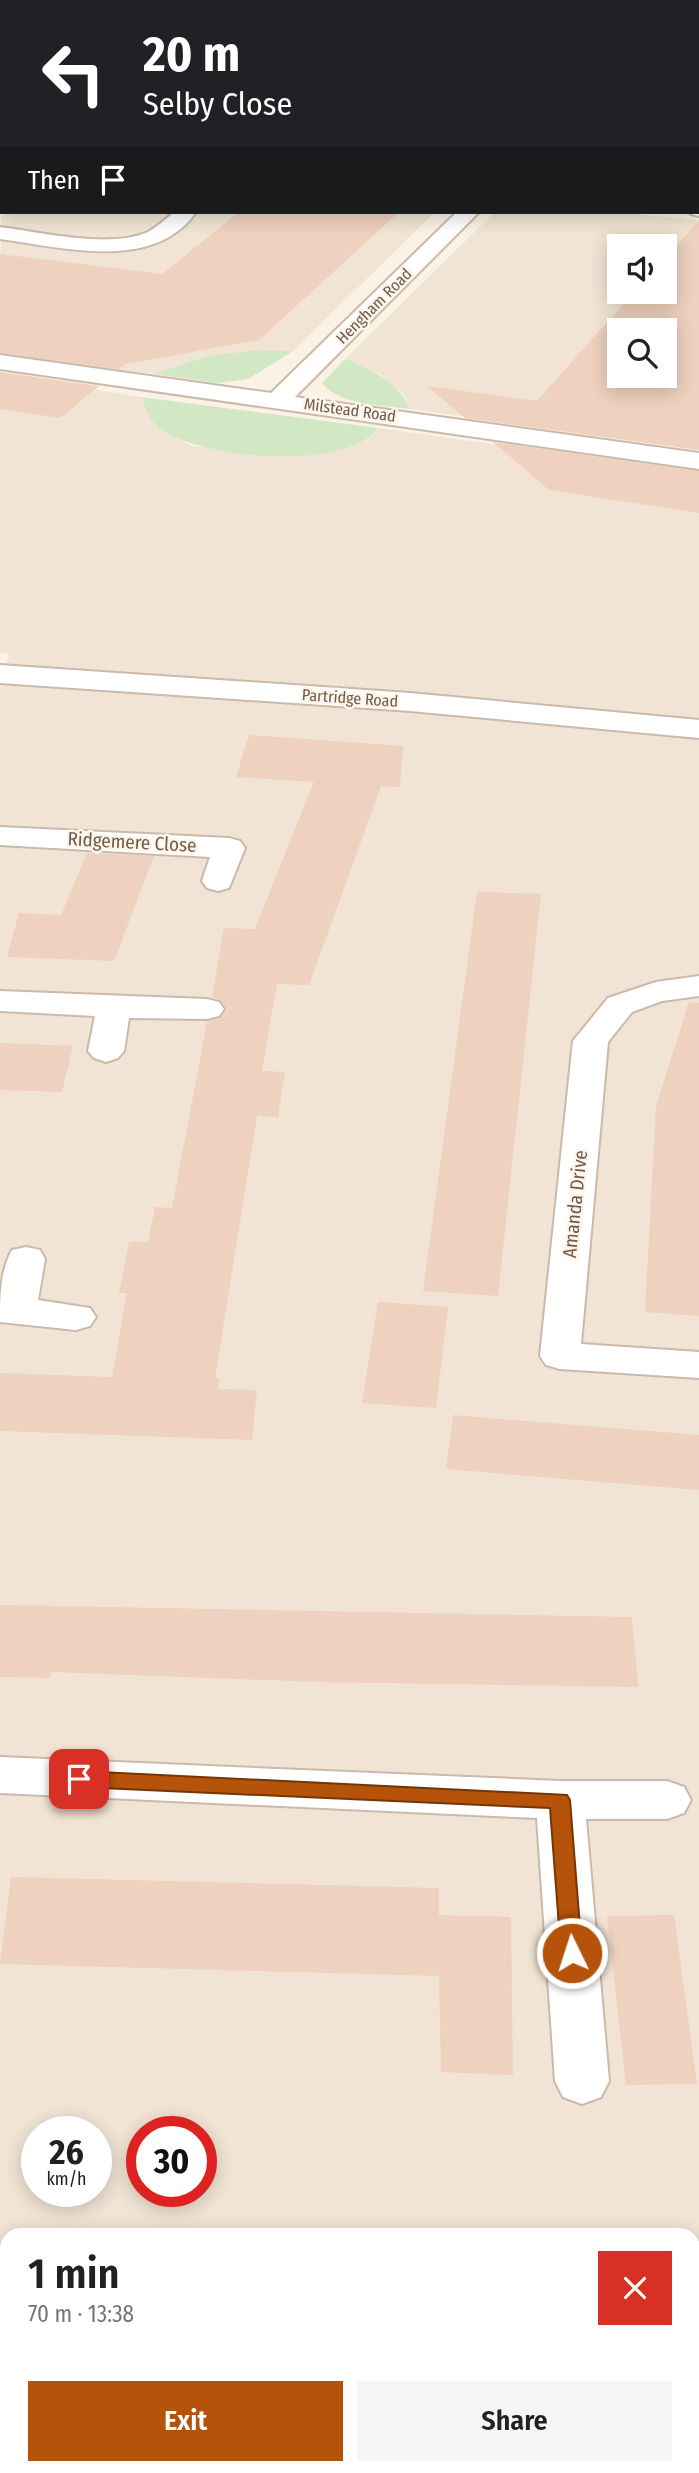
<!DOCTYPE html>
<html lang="en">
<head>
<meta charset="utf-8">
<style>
	body { margin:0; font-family:"Fira Sans Condensed",sans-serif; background:#f6f6f6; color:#202124; height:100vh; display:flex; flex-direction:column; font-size:26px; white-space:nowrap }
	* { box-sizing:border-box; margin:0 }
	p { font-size:23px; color:#757577 }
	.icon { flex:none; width:38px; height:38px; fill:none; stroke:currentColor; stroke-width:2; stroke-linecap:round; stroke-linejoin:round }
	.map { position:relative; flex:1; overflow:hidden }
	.details { position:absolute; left:0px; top:2228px; width:700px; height:247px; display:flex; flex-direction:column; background:#fff; border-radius:21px 21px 0 0; box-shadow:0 4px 18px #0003 }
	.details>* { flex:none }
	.hud { position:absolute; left:0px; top:0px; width:700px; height:214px; box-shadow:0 4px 18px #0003; background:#202124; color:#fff; overflow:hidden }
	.controls { position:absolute; left:607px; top:234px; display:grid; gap:14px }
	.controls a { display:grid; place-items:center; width:70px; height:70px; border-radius:0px; background:#fff; box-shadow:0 4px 18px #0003; font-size:35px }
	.speed { position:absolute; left:21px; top:2116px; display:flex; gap:14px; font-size:35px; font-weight:700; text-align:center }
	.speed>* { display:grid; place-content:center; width:91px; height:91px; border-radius:50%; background:#fff; box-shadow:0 4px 18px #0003; line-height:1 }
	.speed small { font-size:18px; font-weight:400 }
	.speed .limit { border:10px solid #d22; background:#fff; color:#111 }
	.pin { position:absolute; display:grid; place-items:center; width:60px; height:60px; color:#fff; margin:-30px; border-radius:14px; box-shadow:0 4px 10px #0006 }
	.me { position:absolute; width:77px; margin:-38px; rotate:356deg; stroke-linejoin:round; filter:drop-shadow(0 0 5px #0008) }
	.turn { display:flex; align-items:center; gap:24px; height:147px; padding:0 28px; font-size:32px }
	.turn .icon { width:91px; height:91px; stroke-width:2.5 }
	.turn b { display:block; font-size:49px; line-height:60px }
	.then { display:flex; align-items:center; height:66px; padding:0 28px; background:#0003; gap:14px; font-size:26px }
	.round { display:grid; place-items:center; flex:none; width:74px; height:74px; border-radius:0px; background:#f6f6f6 }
	.head { display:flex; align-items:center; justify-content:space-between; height:119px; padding:0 28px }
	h1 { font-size:42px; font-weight:600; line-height:52px }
	.button { display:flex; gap:14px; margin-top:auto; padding:14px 28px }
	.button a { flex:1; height:80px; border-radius:0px; background:#b45309; color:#fff; font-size:28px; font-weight:600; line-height:80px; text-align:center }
	.button a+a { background:#f6f6f6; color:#202124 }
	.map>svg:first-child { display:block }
</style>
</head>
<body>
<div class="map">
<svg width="699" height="2473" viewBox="0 0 699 2473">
	<rect width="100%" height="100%" fill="#faf2e5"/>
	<g fill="#f1e4d4" fill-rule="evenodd">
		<path d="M98,0H526L544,2H93Z"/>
		<path d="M2,34V212H435L293,351L257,350L207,356L154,374L0,355Z"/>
		<path d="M495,212H616L699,220V448L410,409L404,395L380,374L345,359ZM620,247H665V292H620ZM620,331H665V376H620Z"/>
		<path d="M0,374L141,397L155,425L191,446L306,455L342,449L372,436L378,428L699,473V2473H0V685L9,654L0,653ZM37,2132H96V2191H37ZM142,2132H201V2191H142ZM7,2235H693V2468H7Z"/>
	</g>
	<g fill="#d2e7c4">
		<path d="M257,350L293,351L248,379L217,383L154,374L207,356Z"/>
		<path d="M345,359C372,370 398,381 410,409C382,405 341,406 322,383Z"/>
		<path d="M141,397L378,428C346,472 195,460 156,425C149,419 145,406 141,397Z"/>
	</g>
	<g fill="#eed1be" fill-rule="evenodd">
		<path d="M239,212H399L259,340L125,364L119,369L0,353V254L162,274Z"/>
		<path d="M699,221V450L465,418L427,386L537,401L634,292H665V258ZM620,331H665V376H620Z"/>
		<path d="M0,372L99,386L60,418L0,409Z"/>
		<path d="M493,442L699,471V513L549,490Z"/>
		<path d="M249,735L403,746L400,787L381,786L309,985L277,984L262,1071L285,1072L278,1117L257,1116L215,1378H219L218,1389L257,1390L252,1440L0,1431V1373L112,1377L127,1293H119L129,1242H148L155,1207L172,1208L207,1022L220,1019L227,1009L221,1000L212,997L224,928L255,929L314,782L236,777Z"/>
		<path d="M87,853L154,856L114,961L7,957L19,913L61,915Z"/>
		<path d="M477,892L541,894L498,1296L423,1291Z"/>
		<path d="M689,1002L699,1003V1316L645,1312L656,1106Z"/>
		<path d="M0,1043L73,1046L62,1092L0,1090Z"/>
		<path d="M378,1302L448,1307L436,1408L362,1403Z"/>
		<path d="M453,1415L699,1435V1490L446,1469Z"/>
		<path d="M0,1605L632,1617L638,1687L318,1682L51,1672L50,1678L0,1677Z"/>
		<path d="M11,1877L439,1888V1915L511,1917L513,2075L441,2072L439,1976L0,1964Z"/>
		<path d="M674,1915L697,2084L626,2085L607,1916Z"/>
	</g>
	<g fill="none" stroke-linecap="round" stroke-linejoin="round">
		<defs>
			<g id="minor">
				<path d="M42,0H63L41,2Z"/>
				<path d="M573,0H607L608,2H575Z"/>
				<path d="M673,0H691L672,2Z"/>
				<path d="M0,13H2L0,24Z"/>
				<rect x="0" y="58" width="2" height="10"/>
				<rect x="698" y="96" width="1" height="12"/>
				<path d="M698,204L699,216L691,214L689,212H698Z"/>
				<path d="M174,212H196C154,273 61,247 0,239V227C41,232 109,249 148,232C157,227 166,219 174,212Z"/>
				<path d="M457,212H479L295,397L699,453V469L0,369V355L271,393Z"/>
				<path d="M0,665L410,693L699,720V738L410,711L0,683Z"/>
				<path d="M0,827L229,838L240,841L245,848L229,888L218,891L207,888L202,881L210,857L0,845Z"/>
				<path d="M699,976V996L662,1001L632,1012L608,1042L581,1344L699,1352V1378L560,1369L546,1365L540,1356L573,1041L608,998L656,982Z"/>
				<path d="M0,991L207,999L219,1002L224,1009L219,1016L207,1019L129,1018L124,1051L118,1058L106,1062L94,1058L88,1051L95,1016L0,1011Z"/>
				<path d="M26,1247L40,1250L45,1259L38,1300L90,1308L96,1317L90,1326L76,1330L0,1322C0,1298 0,1271 12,1250Z"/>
				<path d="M0,1757L560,1781H667L684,1787L691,1800L684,1813L667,1819H586L609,2081L601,2097L582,2104L563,2097L555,2081L537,1818L0,1793Z"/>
			</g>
		</defs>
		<use href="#minor" stroke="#cbbaac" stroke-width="4"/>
		<use href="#minor" fill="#fff" fill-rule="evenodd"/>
	</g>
	<path fill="#b45309" stroke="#753606" stroke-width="2" d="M79,1771L567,1795L570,1800L582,1953L579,1959L572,1962L564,1959L561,1953L550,1808L79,1787L72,1784L69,1779L72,1774Z"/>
	<g text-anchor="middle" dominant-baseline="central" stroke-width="5" stroke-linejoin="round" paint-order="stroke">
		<g font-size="16" fill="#71594c" stroke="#fef6ea">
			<text transform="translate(374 306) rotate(-45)">Hengham Road</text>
			<text transform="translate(350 410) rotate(8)">Milstead Road</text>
			<text transform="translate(350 698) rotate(4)">Partridge Road</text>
		</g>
		<g font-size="19" fill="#71594c" stroke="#fef6ea">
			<text transform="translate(132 842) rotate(3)">Ridgemere Close</text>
			<text transform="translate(575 1204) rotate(-84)">Amanda Drive</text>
		</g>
	</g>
</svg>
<div class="controls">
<a><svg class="icon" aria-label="sound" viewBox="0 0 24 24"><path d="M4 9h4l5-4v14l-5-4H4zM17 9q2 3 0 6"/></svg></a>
<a><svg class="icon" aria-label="search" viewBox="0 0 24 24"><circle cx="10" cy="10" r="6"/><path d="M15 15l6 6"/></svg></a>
</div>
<div class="speed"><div>26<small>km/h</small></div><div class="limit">30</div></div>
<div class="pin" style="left:79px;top:1779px;background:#d93025"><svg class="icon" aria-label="arrive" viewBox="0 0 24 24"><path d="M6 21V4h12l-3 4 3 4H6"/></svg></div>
<svg class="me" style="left:572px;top:1953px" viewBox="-20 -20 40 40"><circle r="17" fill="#b45309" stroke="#fff" stroke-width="3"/><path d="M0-11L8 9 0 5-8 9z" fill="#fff"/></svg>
<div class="hud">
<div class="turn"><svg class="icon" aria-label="left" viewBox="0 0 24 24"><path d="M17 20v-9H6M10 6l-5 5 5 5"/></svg><div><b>20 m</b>Selby Close</div></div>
<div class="then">Then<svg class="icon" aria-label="arrive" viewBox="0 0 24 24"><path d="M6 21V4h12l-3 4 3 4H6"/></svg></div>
</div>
<section class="details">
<div class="head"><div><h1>1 min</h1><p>70 m · 13:38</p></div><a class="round" style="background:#d93025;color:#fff"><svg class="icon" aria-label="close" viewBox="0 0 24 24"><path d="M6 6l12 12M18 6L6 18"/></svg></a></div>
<div class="button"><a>Exit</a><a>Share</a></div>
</section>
</div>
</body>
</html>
